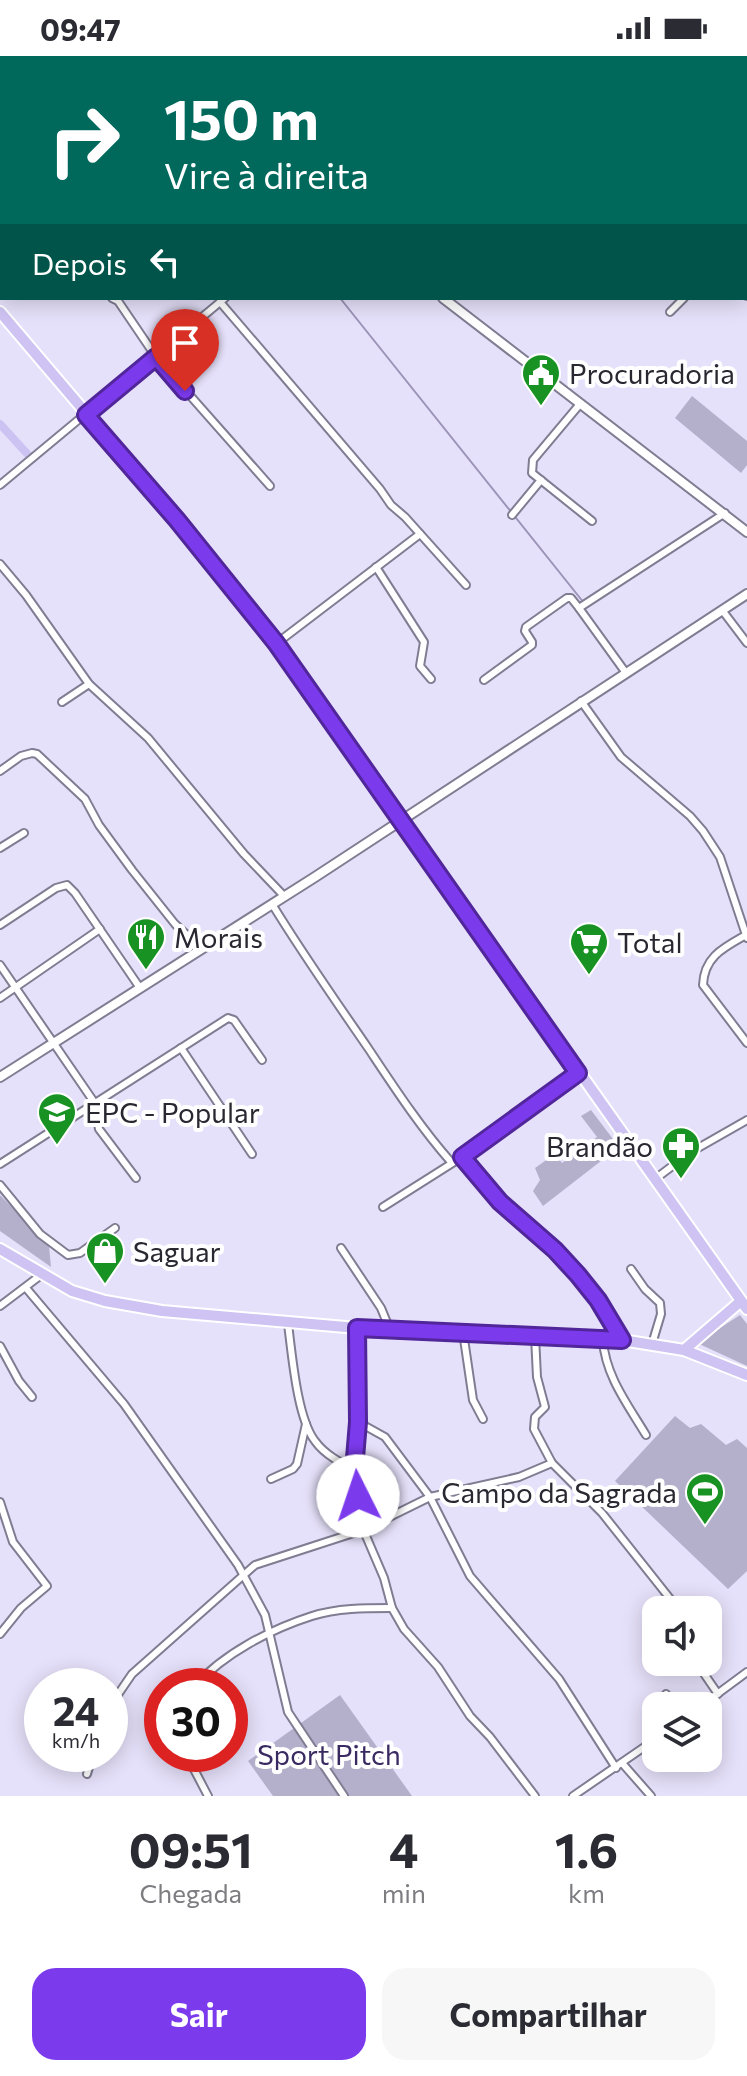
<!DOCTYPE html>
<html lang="pt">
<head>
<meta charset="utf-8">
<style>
	body { margin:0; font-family:Commissioner,sans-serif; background:#f7f7f7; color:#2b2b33; height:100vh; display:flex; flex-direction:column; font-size:30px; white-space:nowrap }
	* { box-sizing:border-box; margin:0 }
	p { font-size:26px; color:#7c7c81 }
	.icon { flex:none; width:44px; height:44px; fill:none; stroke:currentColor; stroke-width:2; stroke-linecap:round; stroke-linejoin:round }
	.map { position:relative; height:1740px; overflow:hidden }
	.side { display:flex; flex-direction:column; background:#fff; flex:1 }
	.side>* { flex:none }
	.guide { position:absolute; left:0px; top:0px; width:748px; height:244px; box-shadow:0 4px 20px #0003; background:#00695c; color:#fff; overflow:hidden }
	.controls { position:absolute; left:642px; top:1540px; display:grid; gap:16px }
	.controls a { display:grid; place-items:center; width:80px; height:80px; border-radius:16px; background:#fff; box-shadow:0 4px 20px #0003; font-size:40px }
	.speed { position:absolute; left:24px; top:1612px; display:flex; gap:16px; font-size:40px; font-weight:700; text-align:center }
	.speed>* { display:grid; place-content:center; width:104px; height:104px; border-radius:50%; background:#fff; box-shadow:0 4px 20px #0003; line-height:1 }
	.speed small { font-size:20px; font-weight:400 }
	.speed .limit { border:12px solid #d22; background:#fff; color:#111 }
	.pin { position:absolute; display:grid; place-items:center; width:68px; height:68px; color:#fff; margin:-82px -34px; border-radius:50% 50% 50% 0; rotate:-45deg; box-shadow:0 0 8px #0007 }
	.pin .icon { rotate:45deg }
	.me { position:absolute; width:88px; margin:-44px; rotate:356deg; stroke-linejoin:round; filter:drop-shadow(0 0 6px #0008) }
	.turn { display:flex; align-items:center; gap:28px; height:168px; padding:0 32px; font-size:36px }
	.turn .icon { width:104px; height:104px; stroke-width:2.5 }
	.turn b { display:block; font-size:56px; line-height:68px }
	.then { display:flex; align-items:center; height:76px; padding:0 32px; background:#0003; gap:16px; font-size:30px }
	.eta { display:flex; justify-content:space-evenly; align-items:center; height:136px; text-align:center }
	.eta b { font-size:48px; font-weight:700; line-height:56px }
	.primary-button { display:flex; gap:16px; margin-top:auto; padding:16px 32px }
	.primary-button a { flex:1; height:92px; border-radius:24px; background:#7c3aed; color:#fff; font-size:32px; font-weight:700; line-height:92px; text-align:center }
	.primary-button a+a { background:#f7f7f7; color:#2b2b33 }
	.status { display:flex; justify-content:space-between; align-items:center; height:56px; padding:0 40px; background:#fff; direction:ltr }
	.status svg { height:22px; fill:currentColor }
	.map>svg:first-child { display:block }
</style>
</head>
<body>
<div class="status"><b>09:47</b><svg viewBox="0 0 49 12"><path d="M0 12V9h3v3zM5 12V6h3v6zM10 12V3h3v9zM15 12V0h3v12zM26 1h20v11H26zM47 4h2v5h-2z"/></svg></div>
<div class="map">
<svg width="747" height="1740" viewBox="0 0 747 1740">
	<rect width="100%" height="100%" fill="#e6e1fa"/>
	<g fill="#b4afcb">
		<path d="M692,340L747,385V409L741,417L675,362Z"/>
		<path d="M591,1054L619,1091L543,1150L533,1135L540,1124L535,1112L555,1098L562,1107L597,1081L581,1060Z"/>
		<path d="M0,1139L49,1190L51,1211L0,1175Z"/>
		<path d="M740,1259L747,1268V1310L697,1287Z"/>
		<path d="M675,1360L690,1372L701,1368L726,1389L737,1383L747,1392V1515L728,1533L615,1425Z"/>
		<path d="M340,1639L412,1740H273L248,1705Z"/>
	</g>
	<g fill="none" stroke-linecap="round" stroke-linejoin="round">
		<path stroke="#9b94b8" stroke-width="2" d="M340,242L584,547"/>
		<path stroke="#ccc3f2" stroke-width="8" d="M0,368L32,403"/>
		<defs>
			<g id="minor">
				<path d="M234,0L236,2"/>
				<path d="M333,0L337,2"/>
				<path d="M280,2L284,0"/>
				<path d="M623,2L624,0"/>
				<path d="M695,2V0"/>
				<path d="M746,56L747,52"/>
				<path d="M0,120V130"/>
				<path d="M746,163H747"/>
				<path d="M112,242L118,245L156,301L270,430"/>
				<path d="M220,246L380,433L391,449L405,461L466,529"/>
				<path d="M670,256L684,242"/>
				<path d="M580,348L533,404L532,417L592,465"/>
				<path d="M0,429L225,242"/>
				<path d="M512,459L541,424"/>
				<path d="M0,508L26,539L89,628L148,682L244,798L284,840"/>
				<path d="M376,511L424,586L420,610L431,623"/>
				<path d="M579,552L626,617"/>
				<path d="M722,554L747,587"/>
				<path d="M277,587L420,478"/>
				<path d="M484,624L532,589V586L525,575L526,571L567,542H571L579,552L725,457"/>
				<path d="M581,645L621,701L690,760L703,775L720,801L747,882"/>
				<path d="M62,646L89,628"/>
				<path d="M0,715L21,700L32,697L37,698L85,743L99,769L132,814L175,868L202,893"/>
				<path d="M0,792L24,777"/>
				<path d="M272,848C302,897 335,944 368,992C394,1031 420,1071 451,1106"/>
				<path d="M0,869L56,832L67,829L75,837L140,932"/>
				<path d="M746,879C723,892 704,901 703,929L747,987"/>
				<path d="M0,909L94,1046L99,1073L136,1122"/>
				<path d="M0,942L100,873"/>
				<path d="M181,992L252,1098"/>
				<path d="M462,1101L500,1146L555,1194L578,1219L598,1244L622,1284"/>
				<path d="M0,1108L228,962L234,964L262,1004"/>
				<path d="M655,1123L691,1096L747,1064"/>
				<path d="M0,1129L40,1178L68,1199L80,1197L115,1172"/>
				<path d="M383,1151L462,1101L578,1017"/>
				<path d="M341,1192L381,1252L390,1274"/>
				<path d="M631,1213L645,1233L660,1247L661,1258L652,1288"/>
				<path d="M26,1232L124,1348L238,1509L265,1559L288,1656L344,1740"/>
				<path d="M0,1250L41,1219"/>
				<path d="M288,1268C292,1298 297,1362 315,1385C325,1399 341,1407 356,1414"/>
				<path d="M357,1272L358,1366L355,1402L360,1466L384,1522L392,1552L404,1573L438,1611L470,1660L490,1681L535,1740"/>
				<path d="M463,1276L473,1344L483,1363"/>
				<path d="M535,1280L537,1321L545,1351L535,1361L534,1373L552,1407L602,1457L679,1554"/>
				<path d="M603,1284C605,1319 628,1349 646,1379"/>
				<path d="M0,1290L19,1325L32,1341"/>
				<path d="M358,1366L385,1381L430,1441L470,1520L559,1623L616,1712"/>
				<path d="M271,1423L293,1413L297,1408L306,1368"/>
				<path d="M0,1446L13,1486L47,1530L21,1552L0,1578"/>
				<path d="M696,1606L718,1638"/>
				<path d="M195,1630C223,1598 271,1573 312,1560C337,1552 365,1552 392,1552"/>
				<path d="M666,1638L675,1650"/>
				<path d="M701,1650L747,1616"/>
				<path d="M110,1660L119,1637L132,1618L255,1509L363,1474L430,1441L519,1421L552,1407"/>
				<path d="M186,1698L208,1740"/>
				<path d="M622,1707L651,1740"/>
				<path d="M87,1718L93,1698"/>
				<path d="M573,1740L656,1683"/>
			</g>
			<g id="tertiary">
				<path d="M126,0L128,2"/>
				<path d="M596,0L598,2"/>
				<path d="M746,238L747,239"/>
				<path d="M443,242L747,476"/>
				<path d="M0,1021L315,821L747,538"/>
			</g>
			<g id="primary">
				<path d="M0,256L177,464L276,587L747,1253"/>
				<path d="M0,1193L72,1235L105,1245L162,1255L357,1272L622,1284L684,1294L747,1319"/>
				<path d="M684,1294L741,1245"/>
			</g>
		</defs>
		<use href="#minor" stroke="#807c92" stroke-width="10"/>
		<use href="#tertiary" stroke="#807c92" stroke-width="12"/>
		<use href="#primary" stroke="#fff" stroke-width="14"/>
		<use href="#minor" stroke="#fff" stroke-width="6"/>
		<use href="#tertiary" stroke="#fff" stroke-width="8"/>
		<use href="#primary" stroke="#cec3f2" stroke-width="10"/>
	</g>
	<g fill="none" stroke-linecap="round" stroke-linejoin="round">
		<defs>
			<path id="route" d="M185,335L156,301L86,359L177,464L276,587L578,1017L462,1101L500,1146L555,1194L578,1219L598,1244L622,1284L357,1272L358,1366L355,1402L358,1440"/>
		</defs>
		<use href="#route" stroke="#51269a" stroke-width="20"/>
		<use href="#route" stroke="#7c3aed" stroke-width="14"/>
	</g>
	<defs>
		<symbol id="civic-pin" viewBox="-11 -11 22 30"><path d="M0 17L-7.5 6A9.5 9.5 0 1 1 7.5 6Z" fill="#189323" stroke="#fff"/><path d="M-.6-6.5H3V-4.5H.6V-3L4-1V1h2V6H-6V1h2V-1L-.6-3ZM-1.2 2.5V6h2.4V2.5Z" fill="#fff"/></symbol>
		<symbol id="restaurant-pin" viewBox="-11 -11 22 30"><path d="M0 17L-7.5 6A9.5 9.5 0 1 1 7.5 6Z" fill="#189323" stroke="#fff"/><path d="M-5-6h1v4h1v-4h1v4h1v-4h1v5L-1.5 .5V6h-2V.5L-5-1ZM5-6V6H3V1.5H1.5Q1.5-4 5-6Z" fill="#fff"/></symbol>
		<symbol id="supermarket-pin" viewBox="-11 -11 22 30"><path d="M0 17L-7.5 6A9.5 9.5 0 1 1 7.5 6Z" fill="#189323" stroke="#fff"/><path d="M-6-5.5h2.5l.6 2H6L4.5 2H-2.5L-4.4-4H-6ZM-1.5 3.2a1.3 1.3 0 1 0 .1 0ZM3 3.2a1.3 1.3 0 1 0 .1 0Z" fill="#fff"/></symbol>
		<symbol id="school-pin" viewBox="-11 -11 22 30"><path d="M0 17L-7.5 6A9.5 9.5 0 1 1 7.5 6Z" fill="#189323" stroke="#fff"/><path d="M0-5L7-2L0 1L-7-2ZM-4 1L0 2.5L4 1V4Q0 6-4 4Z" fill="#fff"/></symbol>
		<symbol id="pharmacy-pin" viewBox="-11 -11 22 30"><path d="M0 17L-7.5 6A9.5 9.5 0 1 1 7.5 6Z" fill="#189323" stroke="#fff"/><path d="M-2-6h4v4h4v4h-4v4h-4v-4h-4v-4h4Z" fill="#fff"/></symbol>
		<symbol id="shop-pin" viewBox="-11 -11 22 30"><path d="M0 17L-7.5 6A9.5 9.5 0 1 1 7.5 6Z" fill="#189323" stroke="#fff"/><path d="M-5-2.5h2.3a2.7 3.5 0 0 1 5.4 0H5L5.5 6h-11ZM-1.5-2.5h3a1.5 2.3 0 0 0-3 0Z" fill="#fff"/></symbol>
		<symbol id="stadium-pin" viewBox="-11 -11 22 30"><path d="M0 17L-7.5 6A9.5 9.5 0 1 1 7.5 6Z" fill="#189323" stroke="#fff"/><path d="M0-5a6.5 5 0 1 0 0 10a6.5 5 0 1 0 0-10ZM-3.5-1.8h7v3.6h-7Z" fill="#fff"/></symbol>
	</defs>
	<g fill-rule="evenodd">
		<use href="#civic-pin" x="519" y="295" width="44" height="60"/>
		<use href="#restaurant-pin" x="124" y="859" width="44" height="60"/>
		<use href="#supermarket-pin" x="567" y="864" width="44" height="60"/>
		<use href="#school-pin" x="35" y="1034" width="44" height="60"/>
		<use href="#pharmacy-pin" x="659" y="1068" width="44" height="60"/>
		<use href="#shop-pin" x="83" y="1173" width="44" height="60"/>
		<use href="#stadium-pin" x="683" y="1414" width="44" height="60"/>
	</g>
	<g text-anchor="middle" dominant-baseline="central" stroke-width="8" stroke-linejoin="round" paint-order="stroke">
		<g font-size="28" fill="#292730" stroke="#fff" text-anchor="start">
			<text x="569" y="317">Procuradoria</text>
			<text x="174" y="881">Morais</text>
			<text x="617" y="886">Total</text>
			<text x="85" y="1056">EPC - Popular</text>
			<text x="653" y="1090" text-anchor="end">Brandão</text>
			<text x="133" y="1195">Saguar</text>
			<text x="677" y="1436" text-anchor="end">Campo da Sagrada</text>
		</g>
		<g font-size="28" fill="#3a2a62" stroke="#fff">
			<text x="329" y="1698">Sport Pitch</text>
		</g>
	</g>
</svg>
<div class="controls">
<a><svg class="icon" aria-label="sound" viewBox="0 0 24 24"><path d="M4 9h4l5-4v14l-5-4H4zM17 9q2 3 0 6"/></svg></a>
<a><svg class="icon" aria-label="layers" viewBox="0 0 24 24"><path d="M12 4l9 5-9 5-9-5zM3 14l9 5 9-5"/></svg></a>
</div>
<div class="speed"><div>24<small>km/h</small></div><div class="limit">30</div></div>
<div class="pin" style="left:185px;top:335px;background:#d93025"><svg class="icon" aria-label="arrive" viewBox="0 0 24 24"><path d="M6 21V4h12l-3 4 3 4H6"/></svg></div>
<svg class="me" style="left:358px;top:1440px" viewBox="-20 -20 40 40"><circle r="19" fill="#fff"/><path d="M0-13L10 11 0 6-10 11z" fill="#7c3aed"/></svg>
<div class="guide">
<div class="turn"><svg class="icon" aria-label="right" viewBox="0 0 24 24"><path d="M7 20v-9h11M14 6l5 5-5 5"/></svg><div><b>150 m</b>Vire à direita</div></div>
<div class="then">Depois<svg class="icon" aria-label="left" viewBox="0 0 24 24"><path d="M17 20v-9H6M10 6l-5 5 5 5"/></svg></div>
</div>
</div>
<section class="side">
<div class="eta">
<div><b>09:51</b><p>Chegada</p></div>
<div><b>4</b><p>min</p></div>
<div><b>1.6</b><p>km</p></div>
</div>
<div class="primary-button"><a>Sair</a><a>Compartilhar</a></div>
</section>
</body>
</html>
